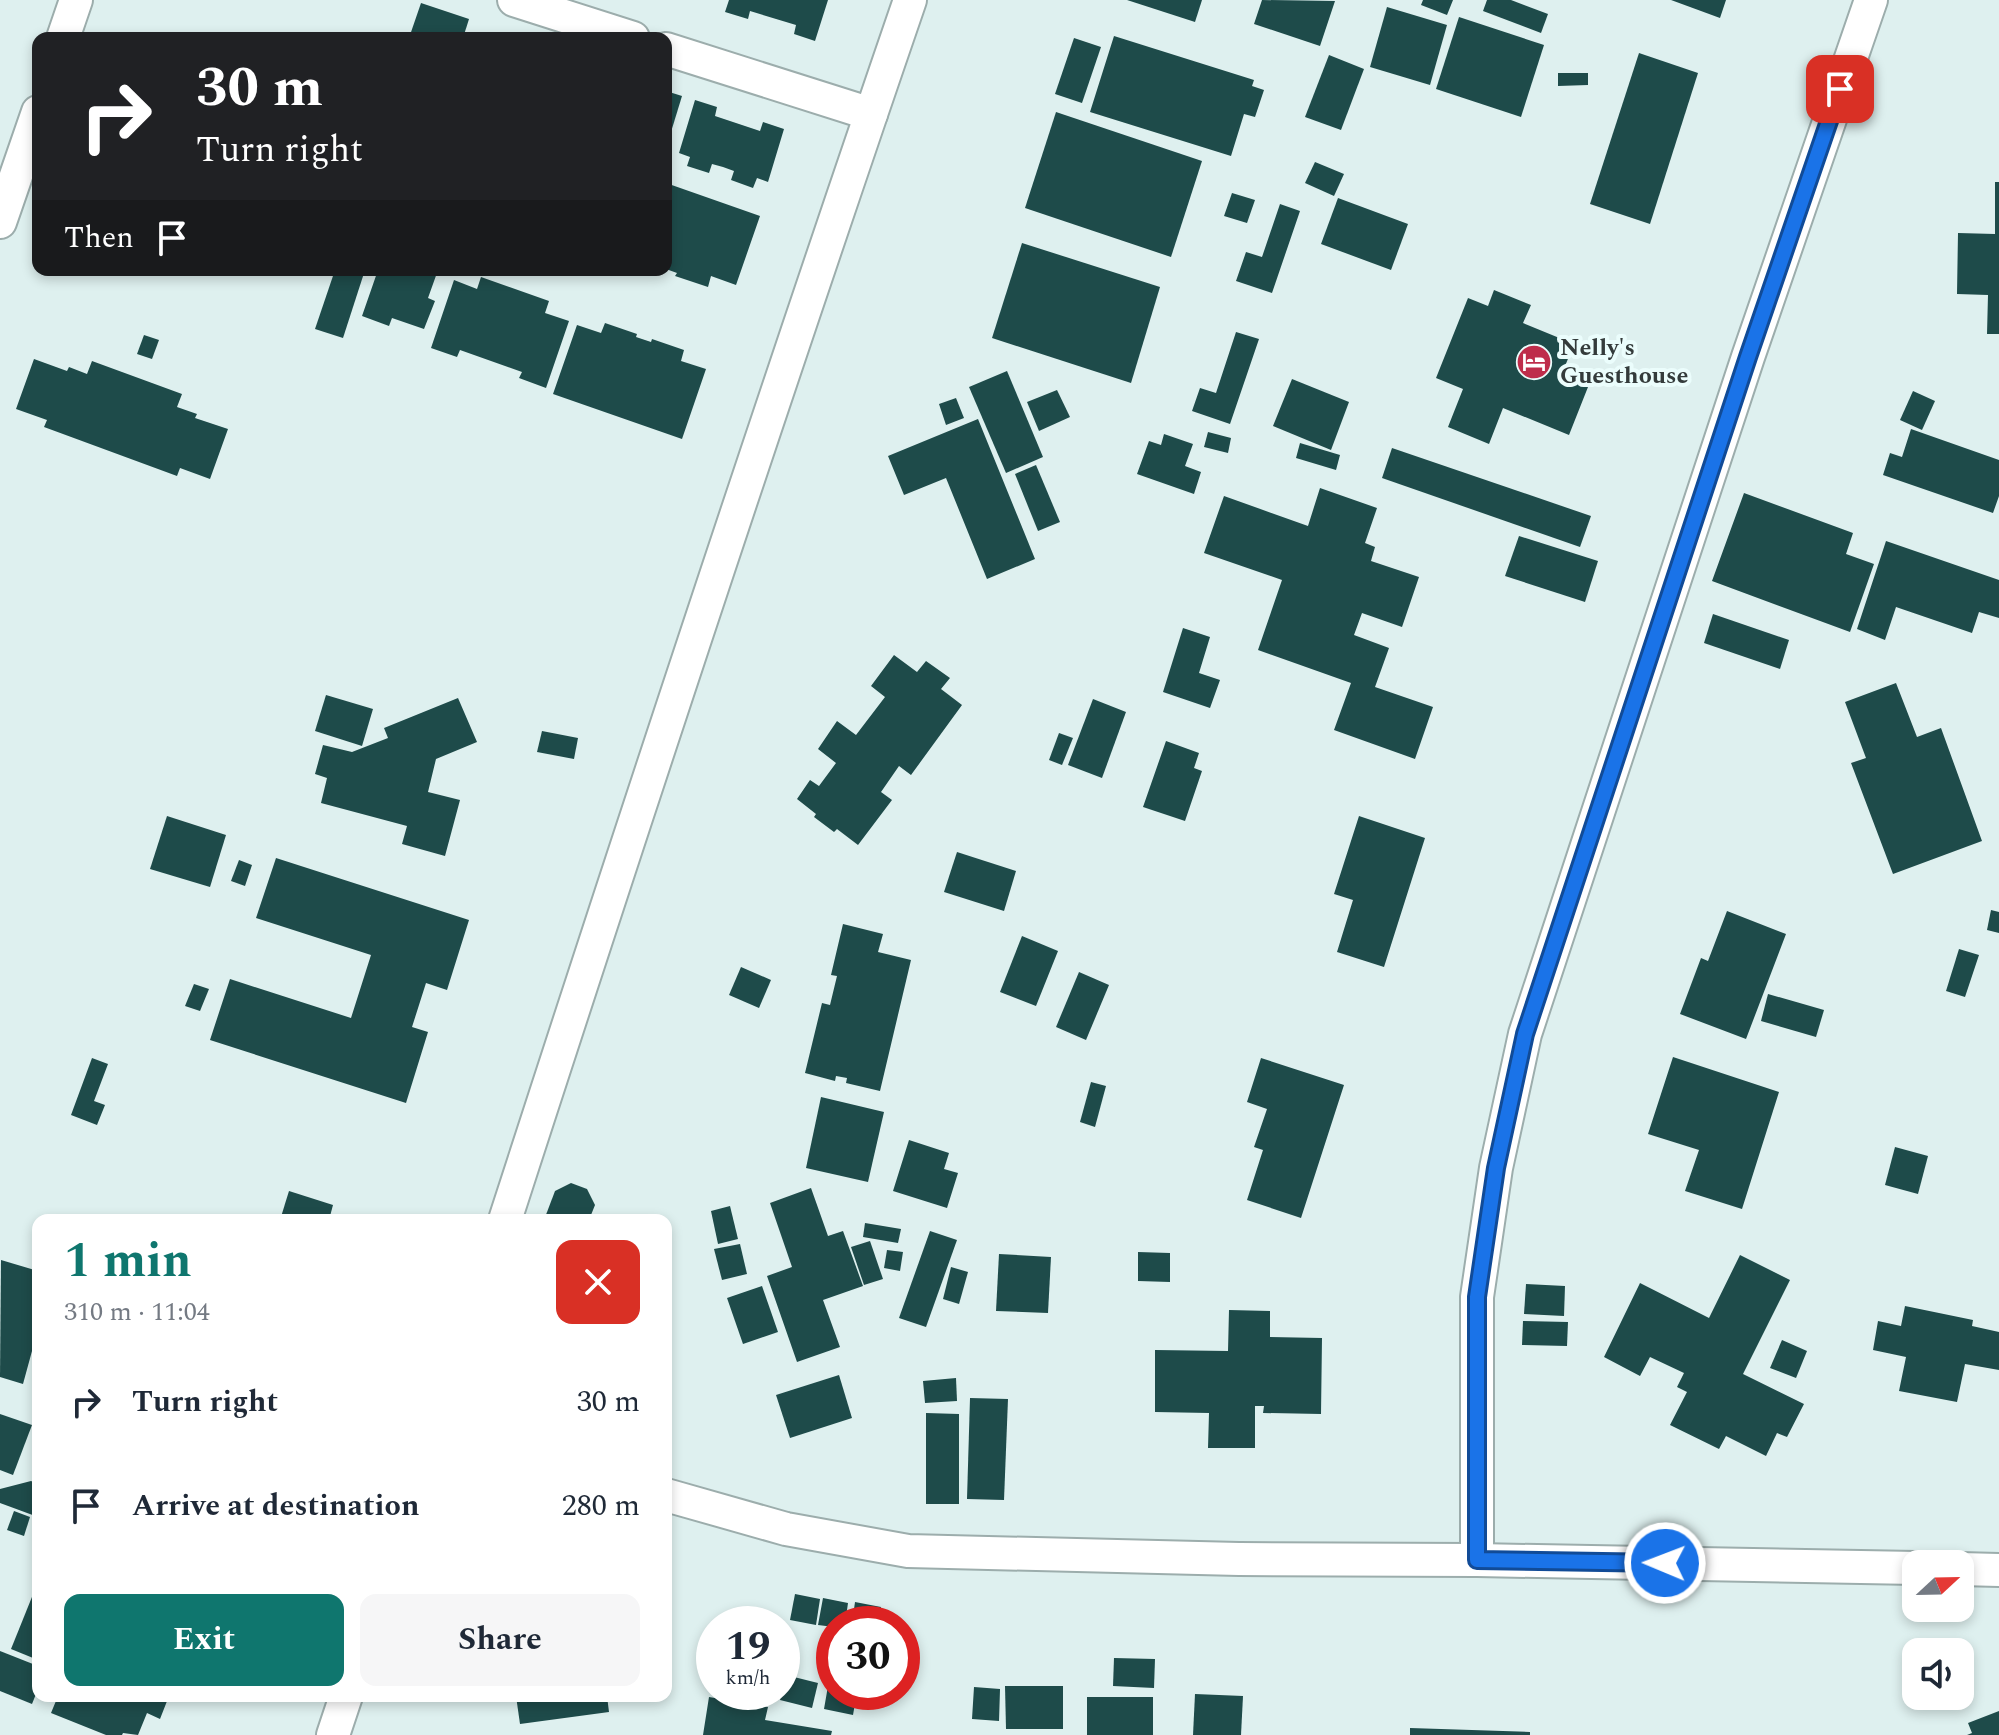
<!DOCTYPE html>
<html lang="en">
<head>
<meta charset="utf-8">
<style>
	body { margin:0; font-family:Spectral,serif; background:#f6f6f7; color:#1f2937; height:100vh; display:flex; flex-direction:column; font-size:30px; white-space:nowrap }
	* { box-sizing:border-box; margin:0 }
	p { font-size:26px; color:#747a83 }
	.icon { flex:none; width:44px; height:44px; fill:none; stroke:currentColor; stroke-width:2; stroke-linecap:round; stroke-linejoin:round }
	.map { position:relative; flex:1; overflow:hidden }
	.details { position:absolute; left:32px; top:1214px; width:640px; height:488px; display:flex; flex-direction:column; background:#fff; border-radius:16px; box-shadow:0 4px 12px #0003 }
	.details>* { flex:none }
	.banner { position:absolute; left:32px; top:32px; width:640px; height:244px; border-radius:16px; box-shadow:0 4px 12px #0003; background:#202124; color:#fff; overflow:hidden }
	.needle { width:52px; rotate:68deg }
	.buttons { position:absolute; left:1902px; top:1550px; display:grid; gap:16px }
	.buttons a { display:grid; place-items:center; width:72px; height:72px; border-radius:16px; background:#fff; box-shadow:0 4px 12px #0003; font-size:40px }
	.speed { position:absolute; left:696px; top:1606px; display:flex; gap:16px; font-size:40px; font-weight:700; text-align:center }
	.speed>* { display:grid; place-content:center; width:104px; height:104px; border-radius:50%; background:#fff; box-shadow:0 4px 12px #0003; line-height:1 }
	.speed small { font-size:20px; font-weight:400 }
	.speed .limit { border:12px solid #d22; background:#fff; color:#111 }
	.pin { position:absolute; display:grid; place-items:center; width:68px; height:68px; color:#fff; margin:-34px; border-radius:16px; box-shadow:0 4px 12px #0006 }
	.me { position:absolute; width:88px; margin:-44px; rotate:271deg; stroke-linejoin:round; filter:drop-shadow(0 0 6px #0008) }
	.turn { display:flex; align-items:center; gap:28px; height:168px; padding:0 32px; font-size:36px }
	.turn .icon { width:104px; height:104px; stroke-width:2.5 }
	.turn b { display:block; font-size:56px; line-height:68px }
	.then { display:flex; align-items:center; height:76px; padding:0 32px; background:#0003; gap:16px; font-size:30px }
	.round { display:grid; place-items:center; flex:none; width:84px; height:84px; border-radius:16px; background:#f6f6f7 }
	.head { display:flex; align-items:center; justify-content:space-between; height:136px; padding:0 32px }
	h1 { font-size:48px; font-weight:700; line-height:60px; color:#0f766e }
	.cta { display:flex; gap:16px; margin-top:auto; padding:16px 32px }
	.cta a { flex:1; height:92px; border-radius:16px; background:#0f766e; color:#fff; font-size:32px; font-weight:700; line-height:92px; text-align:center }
	.cta a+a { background:#f6f6f7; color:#1f2937 }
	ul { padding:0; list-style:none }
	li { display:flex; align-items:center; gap:24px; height:104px; padding:0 32px }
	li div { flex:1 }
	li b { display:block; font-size:30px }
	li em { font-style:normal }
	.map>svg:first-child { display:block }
</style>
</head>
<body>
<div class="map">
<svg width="1999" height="1735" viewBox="0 0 1999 1735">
	<rect width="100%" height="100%" fill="#def0ef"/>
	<g fill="#1e4b4a">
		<path d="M729,0H828L815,41L794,34L796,25L750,11L748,19L725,12Z"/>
		<path d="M1127,0H1202L1195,22Z"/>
		<path d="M1262,0L1335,1L1320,46L1254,24Z"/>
		<path d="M1423,0H1453L1447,15L1421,5Z"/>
		<path d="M1487,0H1511L1548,14L1541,33L1483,11Z"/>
		<path d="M1671,0H1726L1720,18Z"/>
		<path d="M421,3L469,19L463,38H409Z"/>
		<path d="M1387,7L1447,25L1430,85L1370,67Z"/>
		<path d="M1459,17L1544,45L1521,117L1436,89Z"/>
		<path d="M1114,36L1254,80L1252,86L1264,90L1255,117L1244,114L1231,156L1090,112Z"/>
		<path d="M1074,38L1101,47L1082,103L1055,94Z"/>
		<path d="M1639,53L1698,73L1650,224L1590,204Z"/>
		<path d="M1329,55L1364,69L1341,130L1305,117Z"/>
		<path d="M1558,73H1588V85L1558,86Z"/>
		<path d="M666,91L682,96L667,145H666Z"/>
		<path d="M695,100L717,107L715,116L760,131L763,122L784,129L768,182L757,178L753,188L731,180L734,171L723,167L712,164L709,173L687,166L690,157L679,153Z"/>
		<path d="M1056,112L1202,161L1171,257L1025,208Z"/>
		<path d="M1315,162L1344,174L1334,196L1305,183Z"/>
		<path d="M1995,182H1999V334H1987L1988,295L1957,294L1958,233L1995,234Z"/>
		<path d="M666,183L760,216L736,285L711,276L708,287L675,276L677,273L666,269Z"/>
		<path d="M1232,193L1255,200L1247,223L1224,216Z"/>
		<path d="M1338,198L1408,224L1391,270L1321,244Z"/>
		<path d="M1280,204L1300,211L1272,293L1236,281L1246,252L1262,257Z"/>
		<path d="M1022,243L1160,287L1131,383L992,338Z"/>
		<path d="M335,270H365L343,338L315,329Z"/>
		<path d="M378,270H438L428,298L435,301L424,329L392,318L389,326L362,316Z"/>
		<path d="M481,277L549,301L545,313L569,321L546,388L519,378L522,372L460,350L457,357L431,348L454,280L477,289Z"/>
		<path d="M1494,290L1531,305L1523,323L1574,344L1561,376L1588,387L1569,435L1503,408L1489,444L1448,427L1463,389L1436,378L1468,298L1488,306Z"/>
		<path d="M605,323L637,334L636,337L651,342L652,339L684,350L681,361L706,369L682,439L553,394L577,325L601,333Z"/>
		<path d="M1236,332L1259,339L1230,424L1192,411L1200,388L1216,393Z"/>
		<path d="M144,335L159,340L152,359L137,354Z"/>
		<path d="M34,359L67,371L69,367L87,374L92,361L182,394L177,407L197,414L195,418L228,429L210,479L180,468L177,476L44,427L47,420L16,409Z"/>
		<path d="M1007,371L1043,457L1006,473L969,387Z"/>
		<path d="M1292,379L1349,402L1331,450L1273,426Z"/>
		<path d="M1057,390L1070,417L1039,431L1027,402Z"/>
		<path d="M1913,391L1935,401L1922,430L1900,420Z"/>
		<path d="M956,398L964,418L946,425L939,404Z"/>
		<path d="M978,419L1035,559L987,579L946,478L904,495L888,456Z"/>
		<path d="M1911,429L1999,460V496L1993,513L1883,475L1890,453L1902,457Z"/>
		<path d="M1208,432L1231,438L1228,453L1204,447Z"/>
		<path d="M1164,434L1193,444L1185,466L1201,472L1194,494L1137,474L1149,441L1161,445Z"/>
		<path d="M1300,443L1340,455L1336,470L1296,458Z"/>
		<path d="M1392,448L1591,516L1580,547L1382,478Z"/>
		<path d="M1036,465L1060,522L1038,531L1015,474Z"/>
		<path d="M1320,488L1377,508L1365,543L1375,547L1371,561L1419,577L1402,627L1362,613L1354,635L1389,648L1375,687L1433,707L1415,759L1334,730L1351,683L1258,650L1282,580L1204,553L1224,496L1308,526Z"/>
		<path d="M1744,493L1853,533L1846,554L1874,564L1850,632L1712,581Z"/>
		<path d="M1519,536L1598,561L1585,602L1505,576Z"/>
		<path d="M1886,541L1999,580V618L1979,612L1972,633L1896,607L1885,640L1857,629Z"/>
		<path d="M1713,614L1789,640L1780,669L1704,643Z"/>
		<path d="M1183,628L1210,637L1199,673L1220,680L1210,708L1163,692Z"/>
		<path d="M894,655L917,672L926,661L950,678L941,689L962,705L911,775L899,766L881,792L892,800L858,845L837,829L834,832L814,817L816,814L797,799L810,780L819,786L836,763L818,749L837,721L856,735L885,697L871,686Z"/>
		<path d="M1896,683L1917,737L1941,728L1982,841L1893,874L1851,763L1866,758L1845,702Z"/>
		<path d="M326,695L373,709L362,746L315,731Z"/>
		<path d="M458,698L477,742L436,759L428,792L460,800L445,856L402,844L407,826L321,803L327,778L315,774L323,745L352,752L388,738L384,728Z"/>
		<path d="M1093,699L1126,712L1102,778L1068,765Z"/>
		<path d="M542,731L578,738L574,759L537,752Z"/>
		<path d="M1059,733L1073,738L1062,765L1049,760Z"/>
		<path d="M1166,741L1199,753L1194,768L1202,771L1185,821L1143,807Z"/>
		<path d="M167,816L226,835L210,887L150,869Z"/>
		<path d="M1359,816L1425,838L1384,967L1337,952L1353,900L1334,894Z"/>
		<path d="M957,852L1016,871L1004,911L944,892Z"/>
		<path d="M276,858L469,920L447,990L426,983L412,1027L428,1032L406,1103L210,1040L230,979L351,1018L371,955L256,918Z"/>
		<path d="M239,860L252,865L245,886L231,881Z"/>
		<path d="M1991,910L1999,912V933L1987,930Z"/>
		<path d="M1727,911L1786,934L1746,1039L1680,1014L1701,958L1708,961Z"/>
		<path d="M843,924L883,934L878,952L911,960L880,1091L846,1083L847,1078L836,1076L835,1081L805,1073L822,1003L830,1005L837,976L831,975Z"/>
		<path d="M1022,936L1058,951L1036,1006L1000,992Z"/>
		<path d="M1959,949L1979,955L1965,997L1946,991Z"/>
		<path d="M741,967L771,980L759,1008L729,995Z"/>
		<path d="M1079,972L1109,985L1086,1040L1056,1027Z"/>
		<path d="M194,984L209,989L200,1011L185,1006Z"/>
		<path d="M1768,994L1824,1010L1816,1037L1761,1021Z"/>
		<path d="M1673,1057L1779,1092L1742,1209L1685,1191L1699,1150L1648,1134Z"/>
		<path d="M92,1058L108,1064L94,1101L105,1105L97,1125L71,1115Z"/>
		<path d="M1261,1058L1344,1085L1301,1218L1247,1200L1263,1150L1254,1147L1267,1109L1247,1102Z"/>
		<path d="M1091,1082L1106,1086L1095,1127L1080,1122Z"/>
		<path d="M821,1097L884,1112L868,1182L806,1168Z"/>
		<path d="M909,1140L949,1153L944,1169L958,1173L947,1208L893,1191Z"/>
		<path d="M1895,1147L1928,1156L1918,1194L1885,1185Z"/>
		<path d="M571,1183L587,1189L595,1205L589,1220H544L555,1191Z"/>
		<path d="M811,1188L828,1236L843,1231L863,1286L823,1300L840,1347L797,1362L767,1276L792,1267L770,1203Z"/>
		<path d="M289,1191L333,1205L329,1220H280Z"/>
		<path d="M730,1206L738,1239L718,1244L711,1211Z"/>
		<path d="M865,1223L901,1229L898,1243L863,1237Z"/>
		<path d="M930,1231L957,1240L926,1327L899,1318Z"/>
		<path d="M870,1241L883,1279L864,1285L851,1247Z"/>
		<path d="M740,1244L747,1274L722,1280L714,1249Z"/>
		<path d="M887,1250L903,1252L900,1271L884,1268Z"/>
		<path d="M1138,1252L1170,1253V1282L1138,1281Z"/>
		<path d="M999,1254L1051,1257L1048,1313L996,1311Z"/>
		<path d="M1740,1255L1790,1280L1743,1374L1804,1404L1787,1437L1777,1433L1766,1456L1726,1436L1719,1449L1670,1425L1687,1392L1677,1387L1684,1373L1650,1357L1640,1376L1604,1357L1640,1283L1709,1318Z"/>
		<path d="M1,1260L38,1271V1329L23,1384L0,1377Z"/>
		<path d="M951,1267L968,1272L959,1304L943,1299Z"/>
		<path d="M1526,1284L1565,1286L1564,1316L1524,1314Z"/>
		<path d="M762,1286L778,1332L743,1344L727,1298Z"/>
		<path d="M1905,1306L1973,1320L1972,1326L1999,1332V1370L1965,1364L1957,1402L1899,1391L1906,1357L1873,1350L1878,1321L1901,1326Z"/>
		<path d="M1229,1310L1270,1311V1337L1322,1338L1321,1414L1263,1413L1264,1406H1255V1448H1208L1209,1413L1155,1412V1350L1228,1351Z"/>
		<path d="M1523,1321L1568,1322L1567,1346L1522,1345Z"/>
		<path d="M1782,1340L1807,1351L1796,1378L1770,1368Z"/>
		<path d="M839,1375L852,1418L790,1438L776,1395Z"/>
		<path d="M956,1378L957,1401L925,1403L923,1381Z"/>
		<path d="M970,1398L1008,1399L1004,1500L967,1499Z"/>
		<path d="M926,1413L959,1414V1504H926Z"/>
		<path d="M0,1414L32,1425L13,1475L0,1470Z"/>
		<path d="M31,1481L38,1484V1517L0,1503V1489Z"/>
		<path d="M14,1511L30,1517L24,1536L7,1530Z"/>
		<path d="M38,1582V1660L11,1649Z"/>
		<path d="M795,1594L820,1599L816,1625L790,1620Z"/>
		<path d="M823,1598L848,1603L845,1624H834V1627L818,1625Z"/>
		<path d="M855,1602L881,1607L878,1624H852Z"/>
		<path d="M0,1651L38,1666V1689L32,1704L0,1691Z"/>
		<path d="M1114,1658L1155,1659L1154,1688L1113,1686Z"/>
		<path d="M786,1675L818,1683L812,1708L780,1700Z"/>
		<path d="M828,1686L834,1687V1692H857L853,1715L824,1709Z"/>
		<path d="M1005,1686H1063V1729H1006Z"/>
		<path d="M974,1687L1000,1689L999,1721L972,1719Z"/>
		<path d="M1195,1694L1243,1696L1241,1735H1193Z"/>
		<path d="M58,1696H169L160,1719L147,1713L138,1735L123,1733L122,1735H106L51,1713Z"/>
		<path d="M516,1696H607L609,1712L520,1724Z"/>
		<path d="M709,1697L768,1707L765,1720L832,1731L831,1735H703Z"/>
		<rect x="1087" y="1697" width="66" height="38"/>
		<path d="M1999,1711V1735H1967L1972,1733L1968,1723Z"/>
		<path d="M1410,1728L1530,1732V1735H1410Z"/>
	</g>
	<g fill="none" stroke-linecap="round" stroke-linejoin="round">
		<defs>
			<g id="street">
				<path d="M514,0L633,38"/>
				<path d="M63,38L76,0"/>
				<path d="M666,49L871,114"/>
				<path d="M0,222L38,112"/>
				<path d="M505,1220C637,812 771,405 910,0"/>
				<path d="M666,1495L786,1529L908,1551L1239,1559L1477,1560L1916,1568"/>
				<path d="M1477,1560V1297L1496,1168L1525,1034L1748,357L1871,0"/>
				<path d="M1960,1569L1999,1570"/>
				<path d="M333,1735L346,1696"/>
			</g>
		</defs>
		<use href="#street" stroke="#9cadac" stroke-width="36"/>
		<use href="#street" stroke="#fff" stroke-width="32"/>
	</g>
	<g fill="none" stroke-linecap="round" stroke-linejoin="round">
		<defs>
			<path id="route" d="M1665,1563L1477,1560V1297L1496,1168L1525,1034L1748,357L1840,89"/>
		</defs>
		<use href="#route" stroke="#114b97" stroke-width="20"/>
		<use href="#route" stroke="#1a73e8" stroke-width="14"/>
	</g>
	<defs>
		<symbol id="hotel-disc" viewBox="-11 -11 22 22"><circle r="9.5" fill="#be2d4b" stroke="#ebfdfc"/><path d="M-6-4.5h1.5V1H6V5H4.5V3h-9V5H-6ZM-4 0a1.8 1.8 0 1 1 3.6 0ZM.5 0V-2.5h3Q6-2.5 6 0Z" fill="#fff"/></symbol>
	</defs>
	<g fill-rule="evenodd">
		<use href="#hotel-disc" x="1514" y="342" width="40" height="40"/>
	</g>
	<g text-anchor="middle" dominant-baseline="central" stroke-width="8" stroke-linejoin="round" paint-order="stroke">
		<g font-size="24" font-weight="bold" fill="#343b3b" stroke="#ebfdfc" text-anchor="start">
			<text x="1560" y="348">Nelly's<tspan x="1560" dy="28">Guesthouse</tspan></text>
		</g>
	</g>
</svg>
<div class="buttons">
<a><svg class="needle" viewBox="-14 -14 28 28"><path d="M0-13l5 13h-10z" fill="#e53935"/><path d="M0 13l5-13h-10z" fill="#747a83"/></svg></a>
<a><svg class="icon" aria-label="sound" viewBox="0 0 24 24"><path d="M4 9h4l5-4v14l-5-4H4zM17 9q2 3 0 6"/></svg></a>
</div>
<div class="speed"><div>19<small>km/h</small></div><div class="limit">30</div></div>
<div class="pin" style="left:1840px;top:89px;background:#d93025"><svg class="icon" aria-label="arrive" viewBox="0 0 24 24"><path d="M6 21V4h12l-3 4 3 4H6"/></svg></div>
<svg class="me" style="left:1665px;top:1563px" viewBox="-20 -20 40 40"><circle r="17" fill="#1a73e8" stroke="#fff" stroke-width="3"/><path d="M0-11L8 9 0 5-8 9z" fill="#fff"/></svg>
<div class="banner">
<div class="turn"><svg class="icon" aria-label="right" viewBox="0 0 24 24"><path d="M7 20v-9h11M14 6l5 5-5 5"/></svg><div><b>30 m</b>Turn right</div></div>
<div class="then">Then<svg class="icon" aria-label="arrive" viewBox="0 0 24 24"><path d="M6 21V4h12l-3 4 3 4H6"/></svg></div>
</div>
<section class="details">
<div class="head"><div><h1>1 min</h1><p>310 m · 11:04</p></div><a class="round" style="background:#d93025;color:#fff"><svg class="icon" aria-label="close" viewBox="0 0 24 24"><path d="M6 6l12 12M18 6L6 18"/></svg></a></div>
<ul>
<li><svg class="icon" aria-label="right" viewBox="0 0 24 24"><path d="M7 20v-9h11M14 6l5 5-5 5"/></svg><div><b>Turn right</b></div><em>30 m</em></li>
<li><svg class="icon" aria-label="arrive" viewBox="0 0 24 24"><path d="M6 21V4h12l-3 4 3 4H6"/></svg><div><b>Arrive at destination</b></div><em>280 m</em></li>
</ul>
<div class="cta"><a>Exit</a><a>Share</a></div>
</section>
</div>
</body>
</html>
